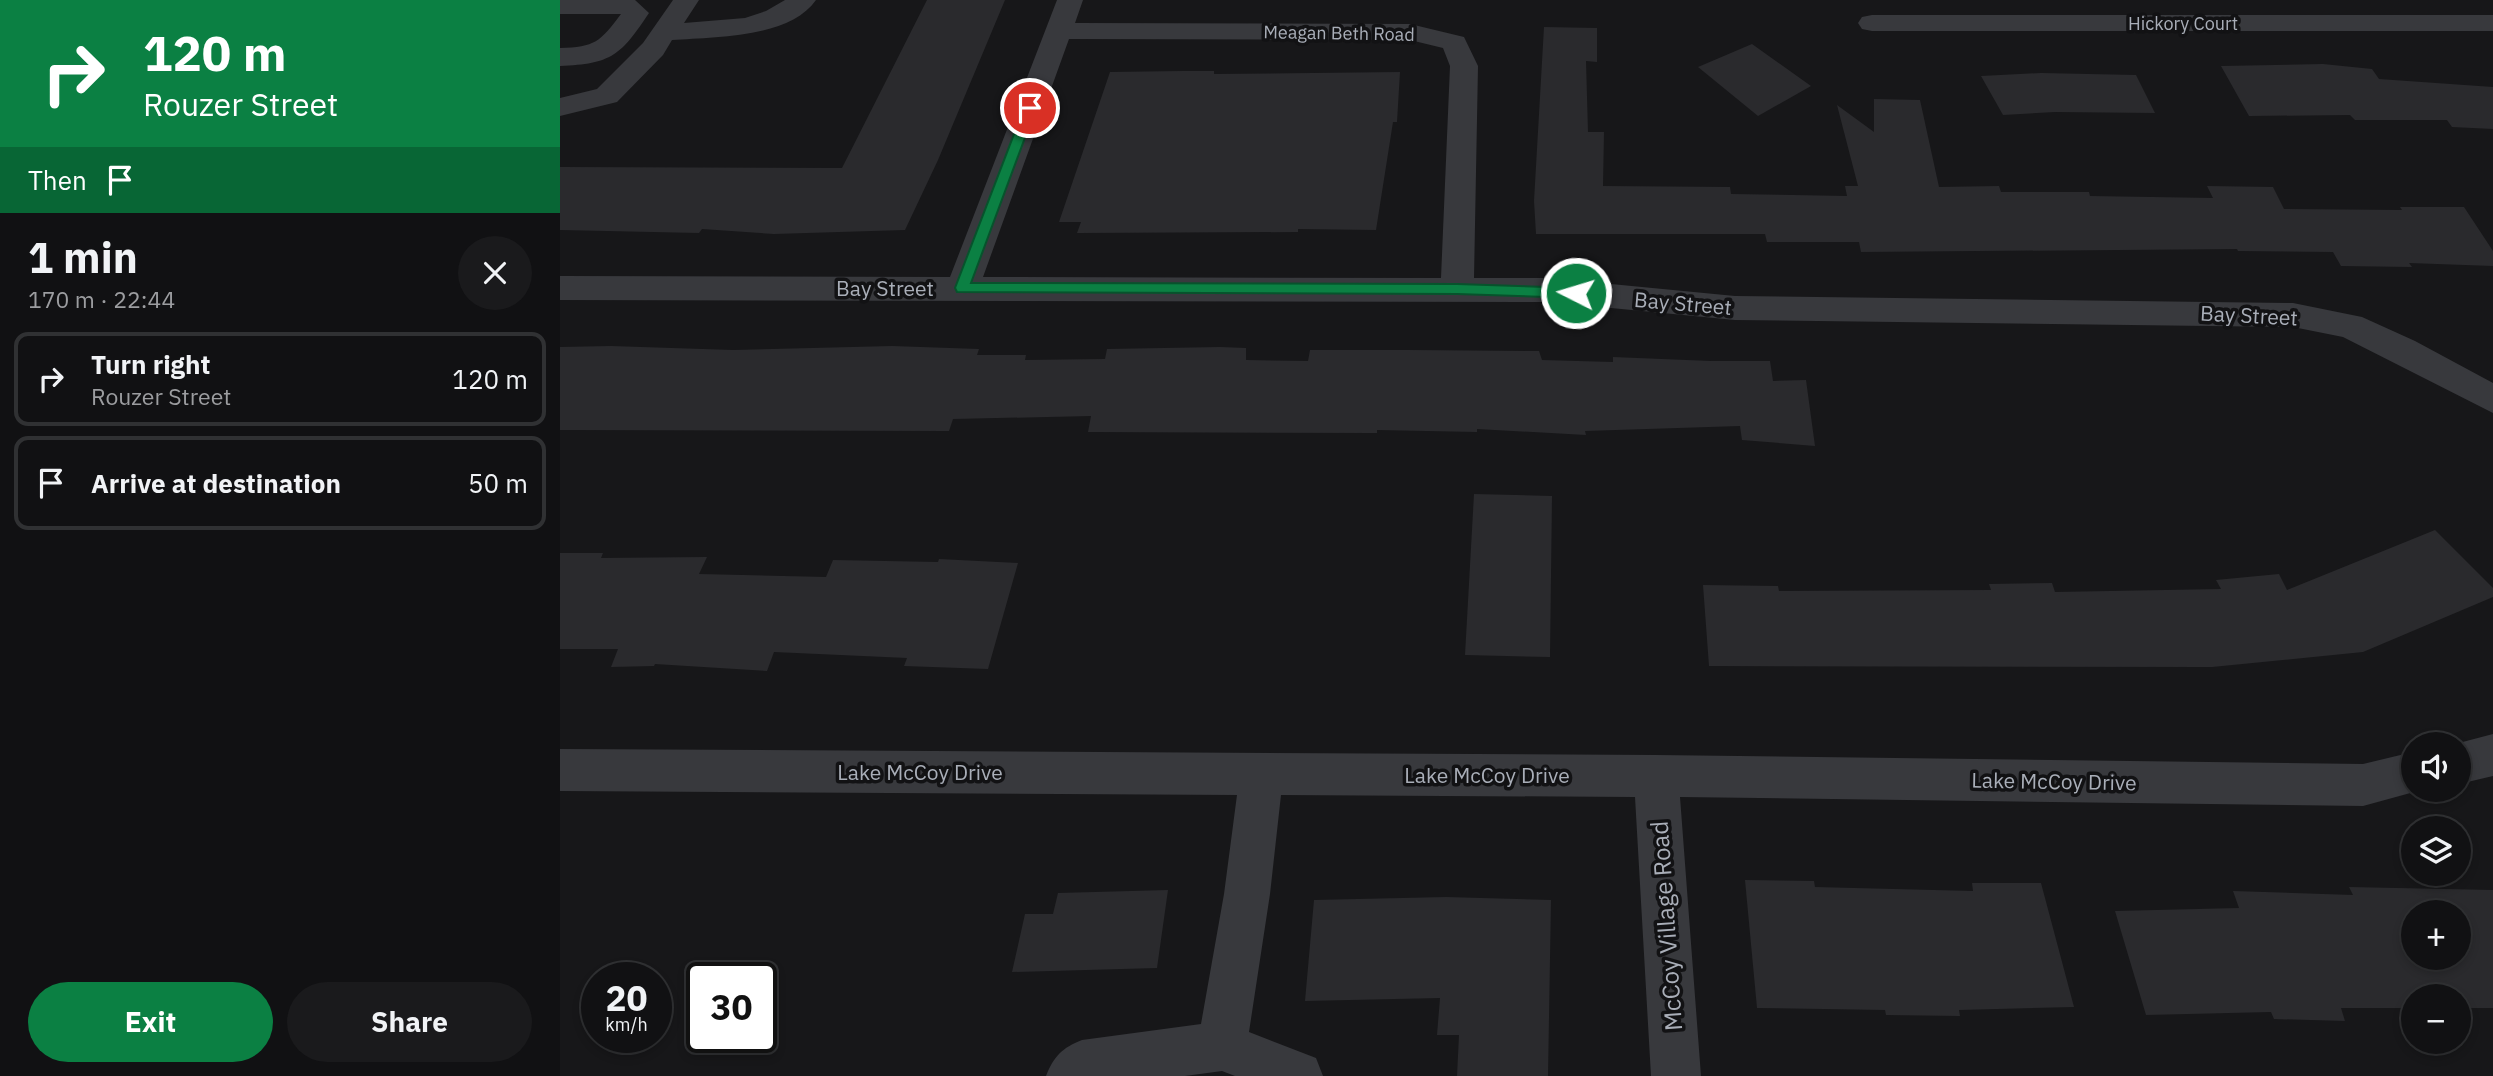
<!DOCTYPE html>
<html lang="en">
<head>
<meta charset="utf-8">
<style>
	body { margin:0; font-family:"IBM Plex Sans",sans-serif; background:#1a1a1c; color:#f1f3f6; height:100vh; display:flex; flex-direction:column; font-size:26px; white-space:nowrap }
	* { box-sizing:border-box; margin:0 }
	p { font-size:23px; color:#9c9da0 }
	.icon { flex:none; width:38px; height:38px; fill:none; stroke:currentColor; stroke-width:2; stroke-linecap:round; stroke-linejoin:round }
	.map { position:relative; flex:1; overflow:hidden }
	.side { display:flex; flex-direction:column; background:#111113; width:560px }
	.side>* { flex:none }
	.hud { background:#0b8043; color:#fff; overflow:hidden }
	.buttons { position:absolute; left:1841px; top:732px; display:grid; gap:14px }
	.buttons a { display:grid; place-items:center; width:70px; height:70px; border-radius:50%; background:#111113; box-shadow:0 4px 10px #0003,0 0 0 2px #303133; font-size:35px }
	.speed { position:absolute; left:21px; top:962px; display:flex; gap:14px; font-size:35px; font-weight:700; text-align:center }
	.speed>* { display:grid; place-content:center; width:91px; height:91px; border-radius:50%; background:#111113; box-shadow:0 4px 10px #0003,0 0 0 2px #303133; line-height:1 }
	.speed small { font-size:18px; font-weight:400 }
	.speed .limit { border:4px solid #111; border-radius:10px; background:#fff; color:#111 }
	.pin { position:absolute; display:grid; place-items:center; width:60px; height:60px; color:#fff; margin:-30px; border:4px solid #fff; border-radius:50%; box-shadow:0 2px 7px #0007 }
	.me { position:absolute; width:77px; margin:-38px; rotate:275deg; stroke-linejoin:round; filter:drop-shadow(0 0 5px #0008) }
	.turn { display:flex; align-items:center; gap:24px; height:147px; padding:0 28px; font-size:32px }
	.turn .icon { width:91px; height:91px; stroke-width:2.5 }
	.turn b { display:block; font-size:49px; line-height:60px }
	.then { display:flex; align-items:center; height:66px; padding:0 28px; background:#0003; gap:14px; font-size:26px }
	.round { display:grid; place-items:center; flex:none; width:74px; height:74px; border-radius:37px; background:#1a1a1c }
	.overview { display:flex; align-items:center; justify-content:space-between; height:119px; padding:0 28px }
	h1 { font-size:42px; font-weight:700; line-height:52px }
	.action { display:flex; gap:14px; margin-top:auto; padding:14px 28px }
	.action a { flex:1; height:80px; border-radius:42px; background:#0b8043; color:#fff; font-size:28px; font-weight:700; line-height:80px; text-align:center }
	.action a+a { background:#1a1a1c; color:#f1f3f6 }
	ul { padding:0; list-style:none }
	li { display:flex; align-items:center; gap:21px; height:94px; margin:0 14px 10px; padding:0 14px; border:4px solid #303133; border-radius:14px }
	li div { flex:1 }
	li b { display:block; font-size:26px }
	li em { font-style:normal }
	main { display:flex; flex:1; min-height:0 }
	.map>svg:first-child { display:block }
</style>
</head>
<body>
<main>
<section class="side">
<div class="hud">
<div class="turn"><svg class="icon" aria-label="right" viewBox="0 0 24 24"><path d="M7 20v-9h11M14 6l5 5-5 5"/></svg><div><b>120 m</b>Rouzer Street</div></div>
<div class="then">Then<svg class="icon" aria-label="arrive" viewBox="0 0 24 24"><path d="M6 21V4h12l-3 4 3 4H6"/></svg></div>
</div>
<div class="overview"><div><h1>1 min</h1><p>170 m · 22:44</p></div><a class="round"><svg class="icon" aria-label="close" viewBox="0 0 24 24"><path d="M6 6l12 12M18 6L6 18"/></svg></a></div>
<ul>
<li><svg class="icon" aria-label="right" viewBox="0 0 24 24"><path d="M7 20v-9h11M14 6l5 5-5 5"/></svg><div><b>Turn right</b><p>Rouzer Street</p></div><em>120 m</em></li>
<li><svg class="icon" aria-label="arrive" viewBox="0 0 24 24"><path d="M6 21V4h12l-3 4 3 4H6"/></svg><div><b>Arrive at destination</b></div><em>50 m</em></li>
</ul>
<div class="action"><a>Exit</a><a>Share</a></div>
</section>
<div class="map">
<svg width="1933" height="1076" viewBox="0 0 1933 1076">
	<rect width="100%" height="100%" fill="#171719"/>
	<g fill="#2a2a2d" fill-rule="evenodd">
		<path d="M367,0H445L378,160L345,230L214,234L142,229L139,233L0,230V167L282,168Z"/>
		<path d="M984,27L1037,28V62L1026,61L1028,132H1044L1043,186L1170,187L1171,194L1287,196L1285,186H1298L1277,105L1314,132V99L1360,100L1379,187L1439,186L1441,192H1529L1530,196L1653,198L1647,186L1713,187L1724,209L1842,210L1840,207H1904L1933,251V266L1849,263L1852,267L1781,266L1773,252L1678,251L1677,249L1301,252L1299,242H1207L1205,234H976L974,201Z"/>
		<path d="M1192,44L1251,86L1198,116L1138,67Z"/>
		<path d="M1763,64L1812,69L1819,79L1933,87V129L1892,127L1887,120H1795L1790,115L1689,116L1661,66Z"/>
		<path d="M622,71H654V74L840,72L837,122H833L816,230L738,229V232L517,233L521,222H499L550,72Z"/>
		<path d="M1481,73L1576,75L1595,113L1495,112L1443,115L1421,76Z"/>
		<path d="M51,346L173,350L332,346L419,349L417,355H466L465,360L545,359L547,349L660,347L686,348V360L748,361L750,350H850L979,351L982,360L1053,362V357L1151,361H1210L1213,381L1246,380L1255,446L1182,440L1180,426L1025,431L1026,435L917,429V432L817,430V433L528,432L531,416L393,419L389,431L0,430V347Z"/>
		<path d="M914,494L992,496L990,657L905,655Z"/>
		<path d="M1875,530L1933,588V597L1803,652L1652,667L1149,666L1143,585L1218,586L1219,591L1431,590L1429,584L1492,583L1495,592L1661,589L1656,580L1719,574L1727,590Z"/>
		<path d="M0,553H43L41,558L147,557L139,574L266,577L273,560L378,562L379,559L458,563L428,669L344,666L347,658L214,652L207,671L95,664L94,666L51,667L58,649H0Z"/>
		<path d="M1185,880L1254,881L1255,887L1413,891L1412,883H1481L1514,1007L1399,1010L1400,1016L1326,1015L1325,1010L1197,1008Z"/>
		<path d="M1789,887L1933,890V1008H1899V996H1853V1008H1781L1785,1021L1714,1019L1711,1012L1586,1015L1555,911L1679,908L1673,891L1793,895ZM1853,912H1899V957H1853Z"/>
		<path d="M608,890L597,968L452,972L465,914H493L498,893Z"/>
		<path d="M886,897L991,900L988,1076H897L899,1035H877L880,998L745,1001L754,900Z"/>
	</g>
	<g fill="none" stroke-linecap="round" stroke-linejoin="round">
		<g fill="#38393d" fill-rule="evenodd">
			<path d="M0,0H75L89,13C61,55 52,64 0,66V48C35,47 40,42 61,14H0Z"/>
			<path d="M113,0H139L124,23L185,18L206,11L225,0H256C230,38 154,37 112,40L103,55L57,102L0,116V98L37,89L83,43Z"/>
			<path d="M497,0H523L515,23L850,24L904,37L918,66L914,278H989L1175,296L1733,303L1802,317L1855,341L1933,383V413L1783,337L1733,327L1175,320L989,302L0,300V276L390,277ZM509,39L850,40L883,48L890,66L881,278L423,277Z"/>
			<path d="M1312,15H1933V31H1312L1302,29L1298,23L1302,17Z"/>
			<path d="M1933,734V776L1899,784V744H1895Z"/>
			<path d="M0,749L1096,755L1803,764L1853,752V789H1865L1803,806L1120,797L1141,1076H1091L1075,797L721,795L710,894L689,1032L756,1058L763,1076H675L662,1071L625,1076H486C494,1056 502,1048 522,1040L641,1024L664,894L677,795L0,791Z"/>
		</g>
	</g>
	<path fill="#0b8043" stroke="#07532c" stroke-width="2" d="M470,104L476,108L411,283L897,284L1016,288L1023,293L1016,298L897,294L397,292L395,288L464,108Z"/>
	<g text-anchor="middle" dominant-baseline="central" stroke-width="7" stroke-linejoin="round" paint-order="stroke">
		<g font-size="18" fill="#a9aeb8" stroke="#121214">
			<text x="1623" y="23">Hickory Court</text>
			<text transform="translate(779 33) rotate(1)">Meagan Beth Road</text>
		</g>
		<g font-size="21" fill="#a9aeb8" stroke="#121214">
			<text x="325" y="288">Bay Street</text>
			<text transform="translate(1123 303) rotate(5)">Bay Street</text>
			<text transform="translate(1689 315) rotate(3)">Bay Street</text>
			<text x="360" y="772">Lake McCoy Drive</text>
			<text x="927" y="775">Lake McCoy Drive</text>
			<text transform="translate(1494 781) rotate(1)">Lake McCoy Drive</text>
		</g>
		<g font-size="24" fill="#a9aeb8" stroke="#121214">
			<text transform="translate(1106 926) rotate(-94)">McCoy Village Road</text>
		</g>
	</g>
</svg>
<div class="buttons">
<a><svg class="icon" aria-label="sound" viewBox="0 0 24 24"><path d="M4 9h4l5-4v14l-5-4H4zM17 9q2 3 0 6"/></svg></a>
<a><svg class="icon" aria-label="layers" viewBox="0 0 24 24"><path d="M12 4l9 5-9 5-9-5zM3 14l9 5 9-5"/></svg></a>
<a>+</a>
<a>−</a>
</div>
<div class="speed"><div>20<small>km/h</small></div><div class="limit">30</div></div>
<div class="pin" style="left:470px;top:108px;background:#d93025"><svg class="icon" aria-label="arrive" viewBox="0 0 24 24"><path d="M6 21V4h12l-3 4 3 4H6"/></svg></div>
<svg class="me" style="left:1016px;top:293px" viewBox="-20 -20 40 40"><circle r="17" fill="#0b8043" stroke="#fff" stroke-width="3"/><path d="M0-11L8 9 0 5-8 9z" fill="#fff"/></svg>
</div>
</main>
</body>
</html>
